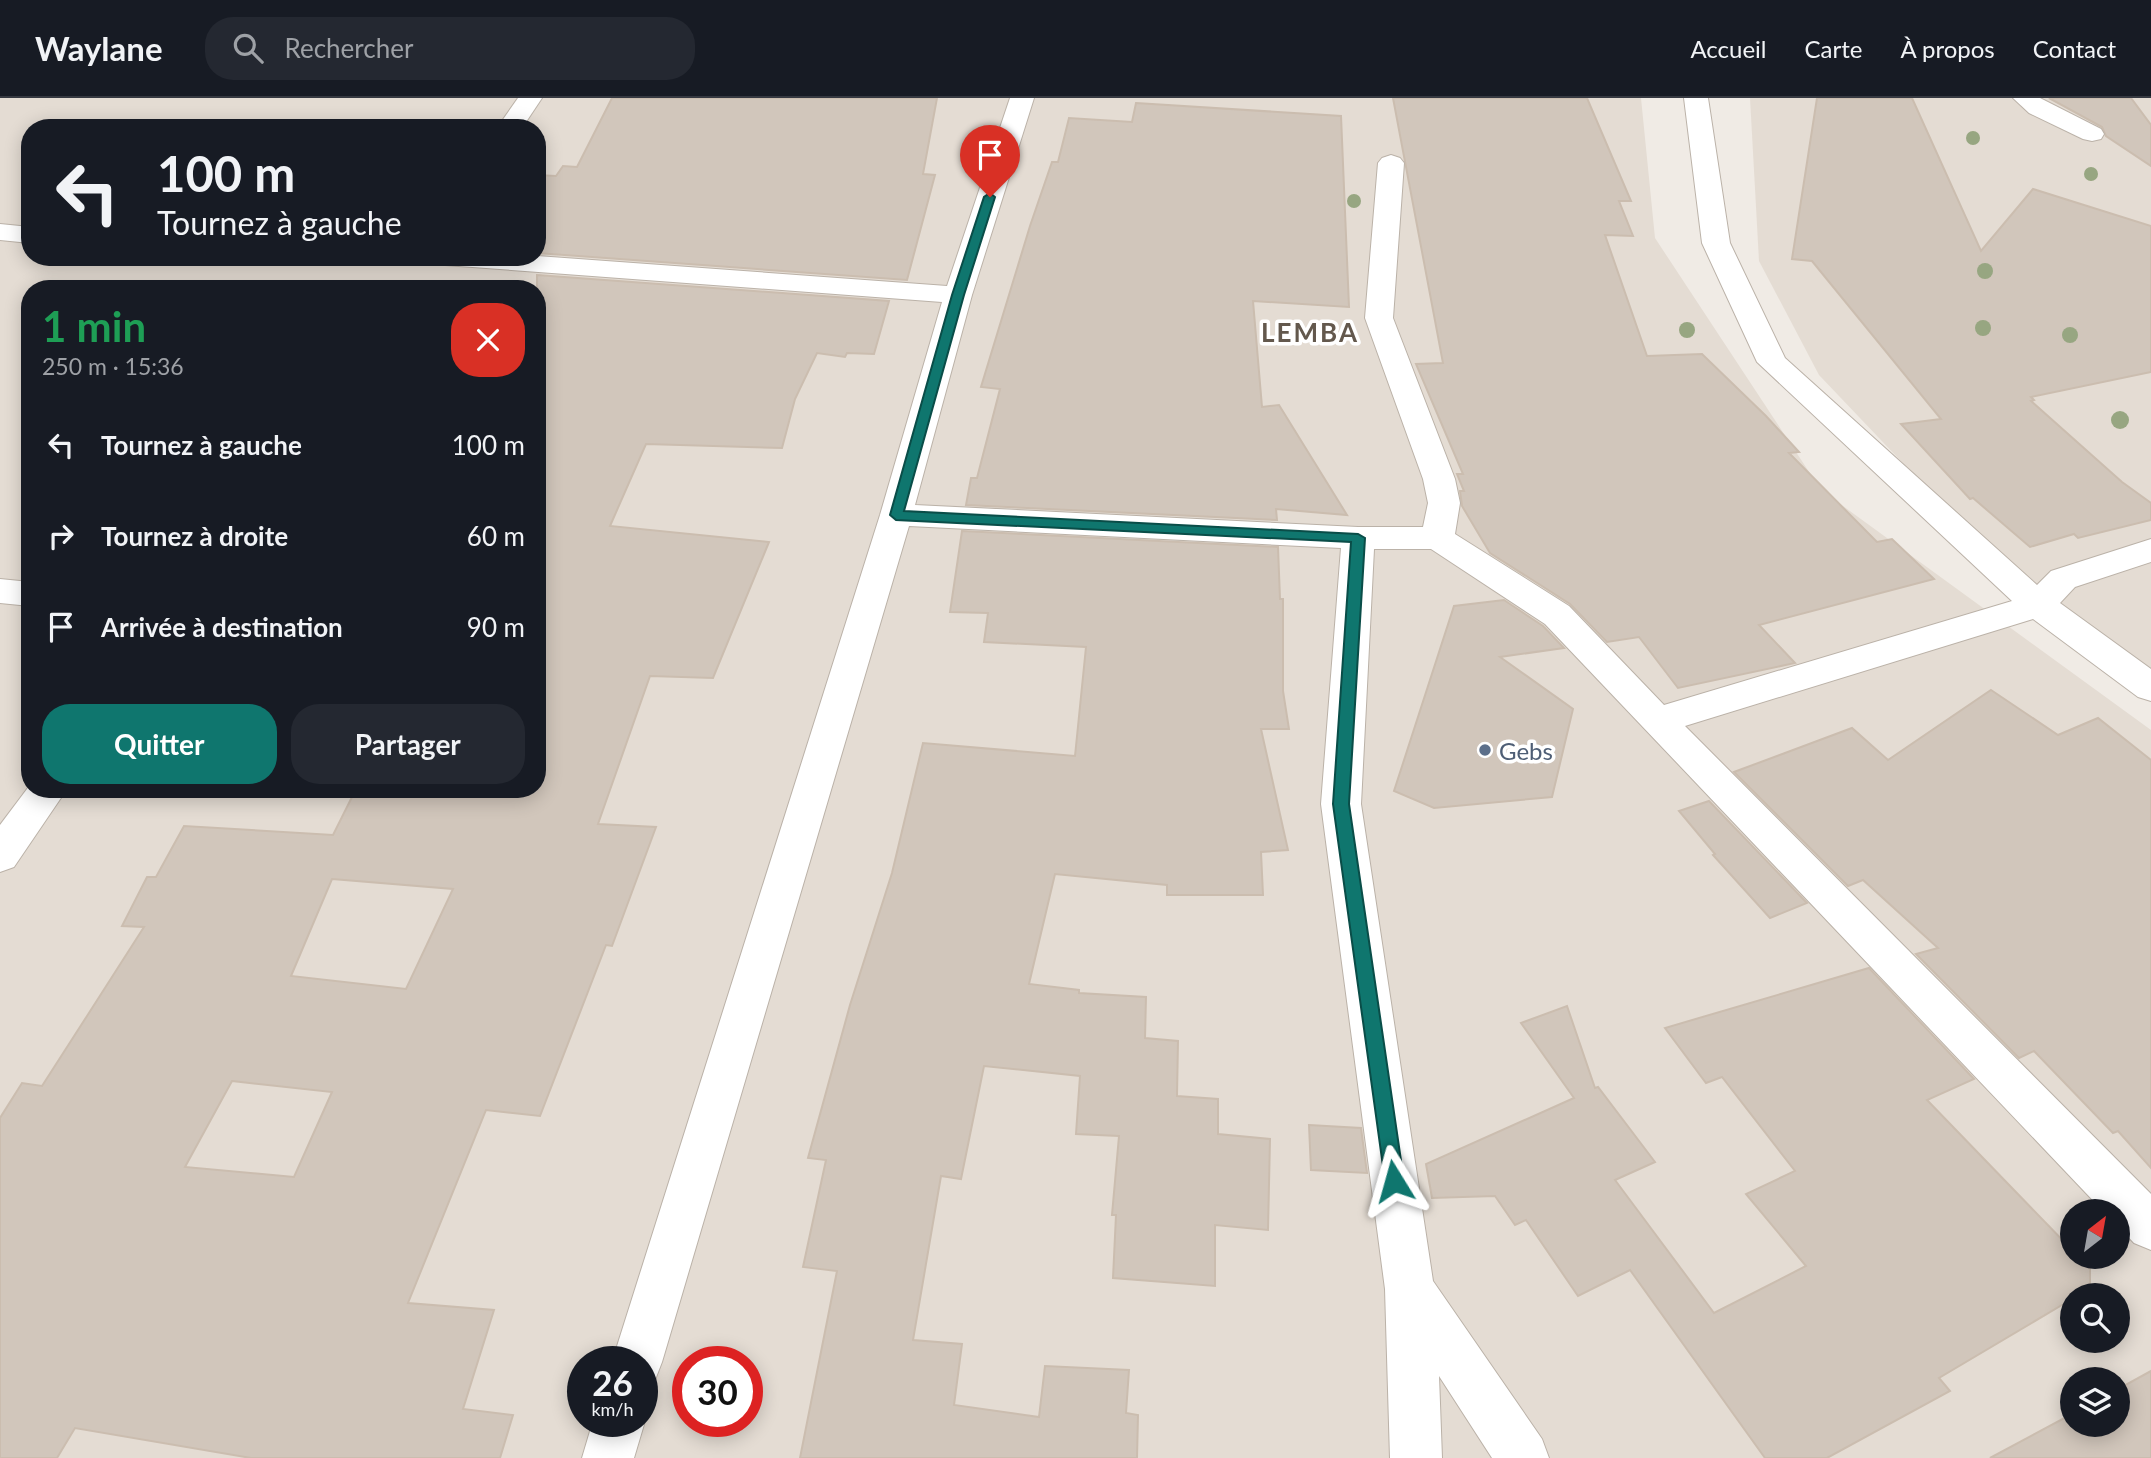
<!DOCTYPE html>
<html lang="fr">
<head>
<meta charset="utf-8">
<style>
	body { margin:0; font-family:Lato,sans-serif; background:#242831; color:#f1f3f6; height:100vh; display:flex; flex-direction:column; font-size:26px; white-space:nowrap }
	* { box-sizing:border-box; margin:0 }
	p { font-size:23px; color:#9ea1a6 }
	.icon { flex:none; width:38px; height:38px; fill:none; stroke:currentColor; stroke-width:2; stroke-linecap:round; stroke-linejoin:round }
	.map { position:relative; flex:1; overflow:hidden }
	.drawer { position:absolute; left:21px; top:182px; width:525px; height:518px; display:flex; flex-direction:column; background:#171b24; border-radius:28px; box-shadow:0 4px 18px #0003 }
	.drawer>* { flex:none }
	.guide { position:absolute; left:21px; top:21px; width:525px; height:147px; border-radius:28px; box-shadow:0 4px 18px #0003; background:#171b24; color:#f1f3f6; overflow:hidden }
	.needle { width:46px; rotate:31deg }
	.controls { position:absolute; left:2060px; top:1101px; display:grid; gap:14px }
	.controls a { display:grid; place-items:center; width:70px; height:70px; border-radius:50%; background:#171b24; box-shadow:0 4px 18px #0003; font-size:35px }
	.speed { position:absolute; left:567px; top:1248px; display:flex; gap:14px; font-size:35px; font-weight:700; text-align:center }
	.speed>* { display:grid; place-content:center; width:91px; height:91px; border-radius:50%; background:#171b24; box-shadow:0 4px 18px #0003; line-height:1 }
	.speed small { font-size:18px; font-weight:400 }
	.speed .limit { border:10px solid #d22; background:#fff; color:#111 }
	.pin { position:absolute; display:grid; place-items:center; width:60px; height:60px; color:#fff; margin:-72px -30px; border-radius:50% 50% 50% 0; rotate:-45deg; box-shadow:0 0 7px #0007 }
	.pin .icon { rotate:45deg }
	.me { position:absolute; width:77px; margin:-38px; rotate:352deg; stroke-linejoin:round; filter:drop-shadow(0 0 5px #0008) }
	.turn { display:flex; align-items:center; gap:24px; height:147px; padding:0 21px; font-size:32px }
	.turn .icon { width:91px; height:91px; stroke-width:2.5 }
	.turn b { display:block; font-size:49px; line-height:60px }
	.round { display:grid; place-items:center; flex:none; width:74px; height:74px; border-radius:28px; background:#242831 }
	.headline { display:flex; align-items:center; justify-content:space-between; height:119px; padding:0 21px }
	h1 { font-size:42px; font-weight:700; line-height:52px; color:#1e9e55 }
	.primary-button { display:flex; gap:14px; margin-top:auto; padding:14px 21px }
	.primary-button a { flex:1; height:80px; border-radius:28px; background:#0f766e; color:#fff; font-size:28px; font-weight:700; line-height:80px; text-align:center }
	.primary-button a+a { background:#242831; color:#f1f3f6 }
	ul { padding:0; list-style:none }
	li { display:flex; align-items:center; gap:21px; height:91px; padding:0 21px }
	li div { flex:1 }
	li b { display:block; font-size:26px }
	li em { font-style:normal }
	header { display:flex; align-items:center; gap:42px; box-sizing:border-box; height:98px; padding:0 35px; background:#171b24; border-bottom:2px solid #363941 }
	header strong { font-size:33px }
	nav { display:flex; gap:38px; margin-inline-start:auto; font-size:24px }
	.search { width:490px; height:63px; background:#242831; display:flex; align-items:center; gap:18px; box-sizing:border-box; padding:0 24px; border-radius:28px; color:#9ea1a6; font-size:26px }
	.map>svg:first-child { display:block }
</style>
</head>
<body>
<header>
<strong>Waylane</strong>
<div class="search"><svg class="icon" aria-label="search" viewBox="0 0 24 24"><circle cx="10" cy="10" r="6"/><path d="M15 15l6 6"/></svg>Rechercher</div>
<nav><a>Accueil</a><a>Carte</a><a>À propos</a><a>Contact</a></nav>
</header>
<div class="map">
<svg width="2151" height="1360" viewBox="0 0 2151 1360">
	<rect width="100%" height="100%" fill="#f0ebe5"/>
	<g fill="#e4dcd3" fill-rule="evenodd">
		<path d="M0,0H1641L1655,140L1821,392L2151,632V1360H0ZM30,30H537V159H30ZM30,191H537V691H30ZM2072,1113H2118V1158H2072ZM2072,1197H2118V1242H2072ZM583,1264H642V1323H583ZM688,1264H747V1323H688ZM2072,1281H2118V1326H2072Z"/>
		<path d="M1750,0H2151V584L2038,507L1819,277L1759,163Z"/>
	</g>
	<g fill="#d1c6bb" stroke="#cbbdaf" stroke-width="2" fill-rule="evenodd">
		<path d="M612,0H937L923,76L935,77L907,182L537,155V77L556,78L563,68L577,69Z"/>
		<path d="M1393,0H1587L1631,103H1619L1633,138L1605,137L1647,258L1702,256L1766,318L1799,354L1789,355L1877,444L1892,441L1934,481L1759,527L1795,565L1678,590L1639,539L1607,544L1570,506L1490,455L1462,408L1460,393H1464L1457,376H1463L1416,266L1443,265Z"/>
		<path d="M1817,0H1912L1981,153L2033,91L2151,128V274L2031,299L2034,302L2031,303L2122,384L2151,405V422L2078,440L2074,436L2030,449L1973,400L1970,401L1901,326L1941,321L1812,163L1792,161Z"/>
		<path d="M2049,0H2131L2151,27V68L2106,38L2102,29Z"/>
		<path d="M1136,5L1341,18L1349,209L1253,203L1262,309L1279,307L1347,417L1276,411L1277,422L966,407L971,380H977L1000,291L981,289L1030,128L1052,64H1058L1069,20L1132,24Z"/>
		<path d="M537,177L889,203L874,256L847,255L845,259L817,255L795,301L782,350L646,346L610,428L769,444L713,580L650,578L598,726L656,729L612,848L606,847L540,1018L486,1012L408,1205L494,1212L463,1311L513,1317L500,1360H251L75,1330L57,1360H0V1020L22,985L42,988L87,918L144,829L122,828L147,779H156L184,728L333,737L356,691H537ZM332,781L453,791L406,891L291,878ZM232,983L332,994L294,1079L185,1069Z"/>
		<path d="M962,433L1278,449L1280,501H1283V593L1289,631H1261L1288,752L1261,754L1263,797H1167V787L1055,776L1029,886L1079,892V895L1146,899L1145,940L1178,943L1177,998L1218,1001V1036L1270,1041L1268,1132L1215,1127V1188L1113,1180L1116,1117H1112L1119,1038L1076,1036L1080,978L984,968L961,1081L941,1078L913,1242L962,1246L954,1307L1039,1319L1045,1268L1129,1272L1126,1315L1138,1317L1137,1360H800L837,1173L803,1169L826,1062L808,1060L850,907L892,775L923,645L1075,658L1086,549L984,544L988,515L950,514Z"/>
		<path d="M1504,502L1543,528L1564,550L1500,559L1573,611L1552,699L1434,710L1394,693L1454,508Z"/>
		<path d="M1991,592L2058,637L2098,620L2151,662V1070L2118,1033L2113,1035L2034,953L2019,960L1916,856L1938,850L1863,782L1848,788L1734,674L1852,630L1888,662Z"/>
		<path d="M1709,703L1807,805L1770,820L1713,757L1715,756L1679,713Z"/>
		<path d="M1869,870L1974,981L1927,1002L2072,1152V1158H2078L2090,1171V1191L2079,1197H2072V1201L1939,1280L1950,1293L1827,1360H1765L1630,1172L1578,1198L1526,1122L1515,1127L1495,1098L1432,1100L1426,1066L1574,1000L1521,925L1567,908L1595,990L1598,989L1655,1064L1615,1082L1714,1215L1806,1168L1746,1096L1795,1073L1722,979L1706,985L1665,930Z"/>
		<path d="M1309,1027L1361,1030L1367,1075L1311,1072Z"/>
		<path d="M2151,1273V1360H1990L2072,1316V1326H2118V1291Z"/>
	</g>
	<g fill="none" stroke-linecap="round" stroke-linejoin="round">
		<defs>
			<g id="minor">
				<path d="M518,0H542L522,30H497Z"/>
				<path d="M1010,0H1034L972,197L915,407L1358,429H1423L1428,405L1423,381L1365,220L1378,65L1382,60L1391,57L1400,60L1404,65L1393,220L1455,381L1460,405L1455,436L1569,508L1664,607L2012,503L1757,264L1702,145L1684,0H1708L1730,145L1785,260L2037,487L2051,473L2151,441V464L2075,489L2060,505L2151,571V603L2138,599L2033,521L1685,628L2151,1096V1152L2134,1145L2118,1128V1113H2103L1545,526L1431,451H1374L1361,706L1433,1183L1542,1341L1549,1360H1492L1439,1278L1442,1360H1390L1385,1191L1321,706L1341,450L909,428L662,1264L655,1282L642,1287V1264H612L880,417L942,204L445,167L435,165L431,159L537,158L947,188Z"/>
				<path d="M2013,0H2040L2101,31L2104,36L2101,41L2092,43L2083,41L2029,15Z"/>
				<path d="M0,126L30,129V145L0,142Z"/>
				<path d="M0,481L30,484V508L0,505Z"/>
				<path d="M30,687V691H67L14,769L0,774V727Z"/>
				<path d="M642,1316L645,1323L634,1360H582L593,1323H642Z"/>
			</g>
		</defs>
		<use href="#minor" stroke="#bbb2a8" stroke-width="2"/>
		<use href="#minor" fill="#fff" fill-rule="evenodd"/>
	</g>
	<g fill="#97a681">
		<circle cx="1973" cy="40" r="7"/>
		<circle cx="2091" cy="76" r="7"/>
		<circle cx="1354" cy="103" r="7"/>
		<circle cx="1985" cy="173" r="8"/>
		<circle cx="1983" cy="230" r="8"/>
		<circle cx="1687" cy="232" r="8"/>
		<circle cx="2070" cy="237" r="8"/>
		<circle cx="2120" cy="322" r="9"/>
	</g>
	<path fill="#0f766e" stroke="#0a4d48" stroke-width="2" d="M990,95L995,99L964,197L904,413L1358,436L1365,440L1349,706L1404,1083L1401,1089L1394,1092L1388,1089L1385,1083L1333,706L1351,444L896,422L890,417L952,197L984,99Z"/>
	<circle fill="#5c6f8a" stroke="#fff" stroke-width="2.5" cx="1485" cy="652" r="7"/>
	<g text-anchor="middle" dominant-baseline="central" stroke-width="7" stroke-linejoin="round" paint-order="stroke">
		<g font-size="24" fill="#4e5e75" stroke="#fff" text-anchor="start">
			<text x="1499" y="652">Gebs</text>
		</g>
		<g font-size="26" font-weight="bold" letter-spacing="2" fill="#63584d" stroke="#fff">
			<text x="1310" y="234">LEMBA</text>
		</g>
	</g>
</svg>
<div class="controls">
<a><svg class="needle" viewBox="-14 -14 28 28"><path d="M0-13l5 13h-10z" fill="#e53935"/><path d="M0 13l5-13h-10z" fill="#9ea1a6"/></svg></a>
<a><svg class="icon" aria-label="search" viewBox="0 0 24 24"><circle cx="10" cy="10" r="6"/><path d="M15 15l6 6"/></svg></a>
<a><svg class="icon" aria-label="layers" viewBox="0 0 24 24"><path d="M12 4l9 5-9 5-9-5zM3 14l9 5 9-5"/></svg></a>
</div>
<div class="speed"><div>26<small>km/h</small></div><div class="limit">30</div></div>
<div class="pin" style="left:990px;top:99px;background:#d93025"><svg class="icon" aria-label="arrive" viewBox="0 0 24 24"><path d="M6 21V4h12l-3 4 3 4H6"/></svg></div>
<svg class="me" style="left:1394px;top:1083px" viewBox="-20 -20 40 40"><path d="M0-17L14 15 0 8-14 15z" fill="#0f766e" stroke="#fff" stroke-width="4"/></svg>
<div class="guide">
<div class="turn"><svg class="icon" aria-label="left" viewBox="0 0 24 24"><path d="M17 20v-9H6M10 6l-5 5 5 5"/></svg><div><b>100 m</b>Tournez à gauche</div></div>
</div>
<section class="drawer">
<div class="headline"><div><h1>1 min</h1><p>250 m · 15:36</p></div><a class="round" style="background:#d93025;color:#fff"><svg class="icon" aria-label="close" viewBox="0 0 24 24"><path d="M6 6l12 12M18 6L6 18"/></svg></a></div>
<ul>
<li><svg class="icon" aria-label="left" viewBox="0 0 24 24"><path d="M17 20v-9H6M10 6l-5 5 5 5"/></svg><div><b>Tournez à gauche</b></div><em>100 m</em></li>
<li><svg class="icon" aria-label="right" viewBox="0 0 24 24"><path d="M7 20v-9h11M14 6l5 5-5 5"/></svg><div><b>Tournez à droite</b></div><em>60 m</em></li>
<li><svg class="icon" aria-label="arrive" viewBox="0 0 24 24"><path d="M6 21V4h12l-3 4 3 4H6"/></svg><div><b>Arrivée à destination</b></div><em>90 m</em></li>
</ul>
<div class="primary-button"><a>Quitter</a><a>Partager</a></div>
</section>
</div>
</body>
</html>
